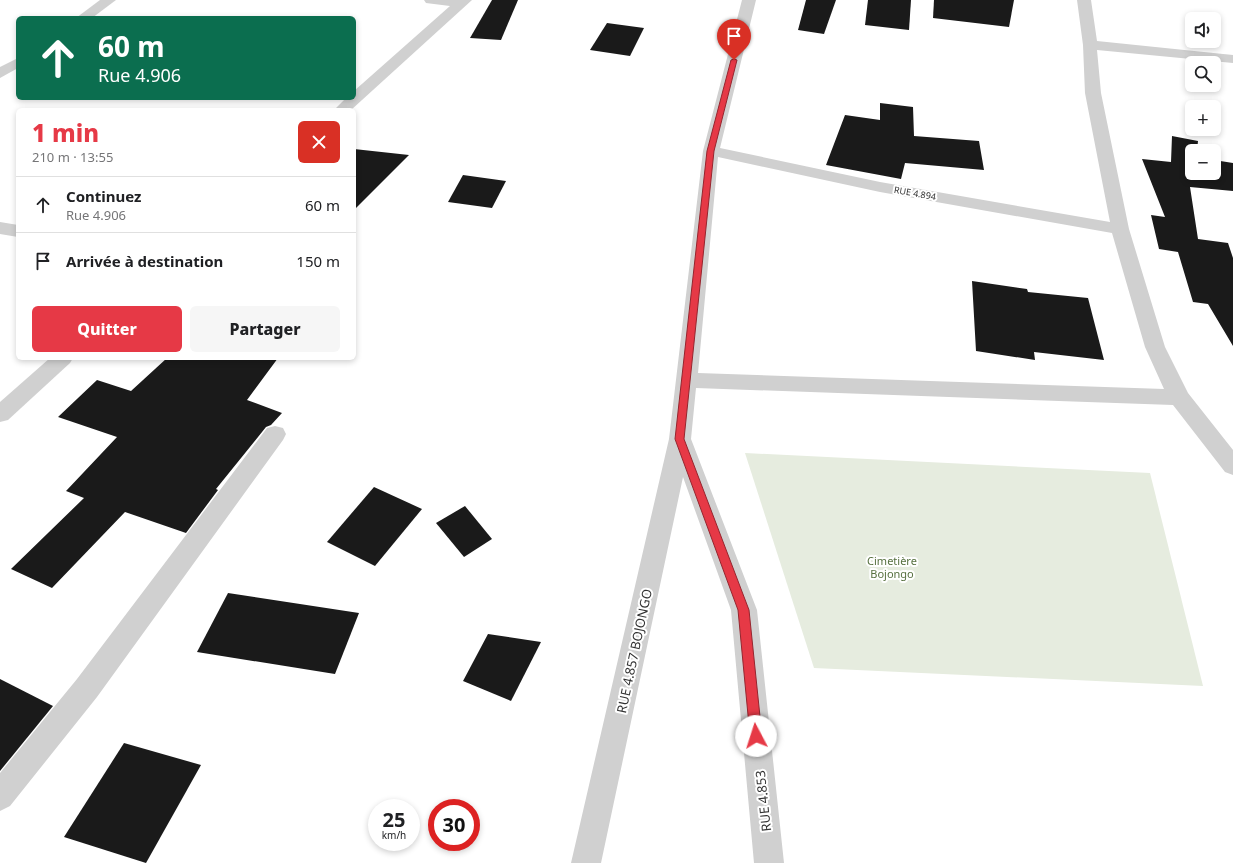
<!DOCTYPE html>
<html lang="fr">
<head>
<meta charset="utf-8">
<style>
	body { margin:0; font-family:"Noto Sans",sans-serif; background:#f6f6f6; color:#202124; height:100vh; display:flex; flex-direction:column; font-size:15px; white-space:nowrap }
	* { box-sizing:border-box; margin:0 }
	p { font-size:13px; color:#757577 }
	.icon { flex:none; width:22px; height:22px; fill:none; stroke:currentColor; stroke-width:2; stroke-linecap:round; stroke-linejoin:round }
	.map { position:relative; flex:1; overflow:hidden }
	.panel { position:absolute; left:16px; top:108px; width:340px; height:252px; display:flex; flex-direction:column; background:#fff; border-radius:6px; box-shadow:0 2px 6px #0003 }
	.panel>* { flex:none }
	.hud { position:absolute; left:16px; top:16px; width:340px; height:84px; border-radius:6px; box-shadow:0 2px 6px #0003; background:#0b6e4f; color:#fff; overflow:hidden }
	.fabs { position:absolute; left:1185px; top:12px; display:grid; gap:8px }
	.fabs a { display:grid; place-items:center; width:36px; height:36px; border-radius:6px; background:#fff; box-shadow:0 2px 6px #0003; font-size:20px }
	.speed { position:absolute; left:368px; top:799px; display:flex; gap:8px; font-size:20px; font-weight:700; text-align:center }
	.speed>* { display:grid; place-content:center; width:52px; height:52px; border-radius:50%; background:#fff; box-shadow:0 2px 6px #0003; line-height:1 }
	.speed small { font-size:10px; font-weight:400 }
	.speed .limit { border:6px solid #d22; background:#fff; color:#111 }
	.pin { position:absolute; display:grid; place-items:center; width:34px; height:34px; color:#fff; margin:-41px -17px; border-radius:50% 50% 50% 0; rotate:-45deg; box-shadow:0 0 4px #0007 }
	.pin .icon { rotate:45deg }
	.me { position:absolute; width:44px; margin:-22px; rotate:355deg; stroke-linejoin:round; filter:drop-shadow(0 0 3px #0008) }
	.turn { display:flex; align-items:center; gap:14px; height:84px; padding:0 16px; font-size:18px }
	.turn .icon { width:52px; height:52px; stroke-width:2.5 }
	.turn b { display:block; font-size:28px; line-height:34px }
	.round { display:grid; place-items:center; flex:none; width:42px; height:42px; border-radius:6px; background:#f6f6f6 }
	.overview { display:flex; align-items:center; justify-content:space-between; height:68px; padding:0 16px }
	h1 { font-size:24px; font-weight:800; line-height:30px; color:#e63946 }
	.button { display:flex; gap:8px; margin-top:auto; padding:8px 16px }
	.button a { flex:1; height:46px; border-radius:6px; background:#e63946; color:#fff; font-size:16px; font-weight:800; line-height:46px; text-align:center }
	.button a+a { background:#f6f6f6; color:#202124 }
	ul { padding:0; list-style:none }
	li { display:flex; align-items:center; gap:12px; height:56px; padding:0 16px; border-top:1px solid #e0e0e0 }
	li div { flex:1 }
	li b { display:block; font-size:15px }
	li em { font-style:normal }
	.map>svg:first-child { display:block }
</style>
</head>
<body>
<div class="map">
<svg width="1233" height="863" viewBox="0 0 1233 863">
	<rect width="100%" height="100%" fill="#fff"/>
	<path fill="#e6ecdf" d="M745,453L1150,473L1203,686L814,668Z"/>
	<g fill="#1a1a1a">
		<path d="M492,0H518L501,40L470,38Z"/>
		<path d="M806,0H836L824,34L798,30Z"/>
		<path d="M868,0H911L909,30L865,25Z"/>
		<path d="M934,0H1014L1009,27L933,18Z"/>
		<path d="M607,23L644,28L630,56L590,50Z"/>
		<path d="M880,103L913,107L914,136L979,141L984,170L905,163L901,179L826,165L845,115L880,120Z"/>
		<path d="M1172,136L1198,141L1197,151H1192V173H1214V160L1233,163V191L1190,187L1198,239L1228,243L1233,258V346L1208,304L1193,302L1178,252L1159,249L1151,215L1165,217L1142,159L1171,162Z"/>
		<path d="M354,149L409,155L354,210Z"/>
		<path d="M463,175L506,181L492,208L448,202Z"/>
		<path d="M972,281L1027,289L1028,292L1088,298L1104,360L1034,352L1035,360L976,351Z"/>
		<path d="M167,358H278L247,400L282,413L271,425L266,427L216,489L218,490L186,533L125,512L52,588L11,569L84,498L66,491L117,437L58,417L97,380L131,391Z"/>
		<path d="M374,487L422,509L375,566L327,542Z"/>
		<path d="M465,506L492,539L464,557L436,523Z"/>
		<path d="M228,593L359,613L335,674L197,652Z"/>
		<path d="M488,634L541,642L511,701L463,681Z"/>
		<path d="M0,679L53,706L0,771Z"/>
		<path d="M124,743L201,765L146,863L64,837Z"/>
	</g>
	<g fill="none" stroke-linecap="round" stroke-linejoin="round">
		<g fill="#d0d0d0" fill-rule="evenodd">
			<path d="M100,0H116L92,18H76Z"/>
			<path d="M424,0H472L351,110H334L346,98H354V91L450,6L426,3Z"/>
			<path d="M742,0H756L720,148L880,182L1110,222L1085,93L1083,45L1077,0H1091L1097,41L1233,55V63L1097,50L1101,93L1129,229L1165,347L1188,393L1233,450V475L1225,472L1173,405L696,388L691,439L757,610L784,863H754L731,610L683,477L601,863H571L669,439L703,151ZM718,157L880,192L1112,233L1145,347L1164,389L698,373Z"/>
			<path d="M18,58V68L0,78V67Z"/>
			<path d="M0,222L18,225V237L0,234Z"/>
			<path d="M50,358H73L70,363L8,420L0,422V402Z"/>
			<path d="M275,426L283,428L286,434L283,440L97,697L10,806L0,811V773L77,679L267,428Z"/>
		</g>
	</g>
	<path fill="#e63946" stroke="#96252e" d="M734,59L737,60L714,151L684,439L749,610L762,736L760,741L756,742L752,741L750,736L738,610L675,439L707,151L731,60Z"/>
	<g text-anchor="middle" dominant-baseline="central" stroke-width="4" stroke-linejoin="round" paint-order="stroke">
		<g font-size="9" fill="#333" stroke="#fff">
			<text transform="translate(915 193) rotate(10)">RUE 4.894</text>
		</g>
		<g font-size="11" fill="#56703f" stroke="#fff">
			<text x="892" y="560">Cimetière<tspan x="892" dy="13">Bojongo</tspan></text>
		</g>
		<g font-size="13" fill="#333" stroke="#fff">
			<text transform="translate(634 651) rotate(-78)">RUE 4.857 BOJONGO</text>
			<text transform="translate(763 801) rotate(-96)">RUE 4.853</text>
		</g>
	</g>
</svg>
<div class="fabs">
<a><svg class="icon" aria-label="sound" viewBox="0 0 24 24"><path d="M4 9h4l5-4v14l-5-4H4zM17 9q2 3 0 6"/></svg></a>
<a><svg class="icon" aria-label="search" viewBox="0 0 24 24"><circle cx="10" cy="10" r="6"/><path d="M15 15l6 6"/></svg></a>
<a>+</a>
<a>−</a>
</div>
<div class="speed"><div>25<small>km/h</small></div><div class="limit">30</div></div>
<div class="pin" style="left:734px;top:60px;background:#d93025"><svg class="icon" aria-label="arrive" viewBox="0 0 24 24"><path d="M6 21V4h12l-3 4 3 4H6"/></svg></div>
<svg class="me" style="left:756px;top:736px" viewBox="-20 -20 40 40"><circle r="19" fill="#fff"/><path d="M0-13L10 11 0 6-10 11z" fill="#e63946"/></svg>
<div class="hud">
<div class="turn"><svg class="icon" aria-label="ahead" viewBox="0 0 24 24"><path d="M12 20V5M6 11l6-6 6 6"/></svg><div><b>60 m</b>Rue 4.906</div></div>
</div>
<section class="panel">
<div class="overview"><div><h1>1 min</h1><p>210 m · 13:55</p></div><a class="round" style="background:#d93025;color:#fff"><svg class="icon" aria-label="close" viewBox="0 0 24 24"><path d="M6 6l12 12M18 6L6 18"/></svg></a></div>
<ul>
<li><svg class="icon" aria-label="ahead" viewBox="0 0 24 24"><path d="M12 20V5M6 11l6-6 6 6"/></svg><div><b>Continuez</b><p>Rue 4.906</p></div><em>60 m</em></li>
<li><svg class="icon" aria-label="arrive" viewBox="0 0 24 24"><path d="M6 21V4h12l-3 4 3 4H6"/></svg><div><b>Arrivée à destination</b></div><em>150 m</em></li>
</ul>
<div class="button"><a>Quitter</a><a>Partager</a></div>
</section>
</div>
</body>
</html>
